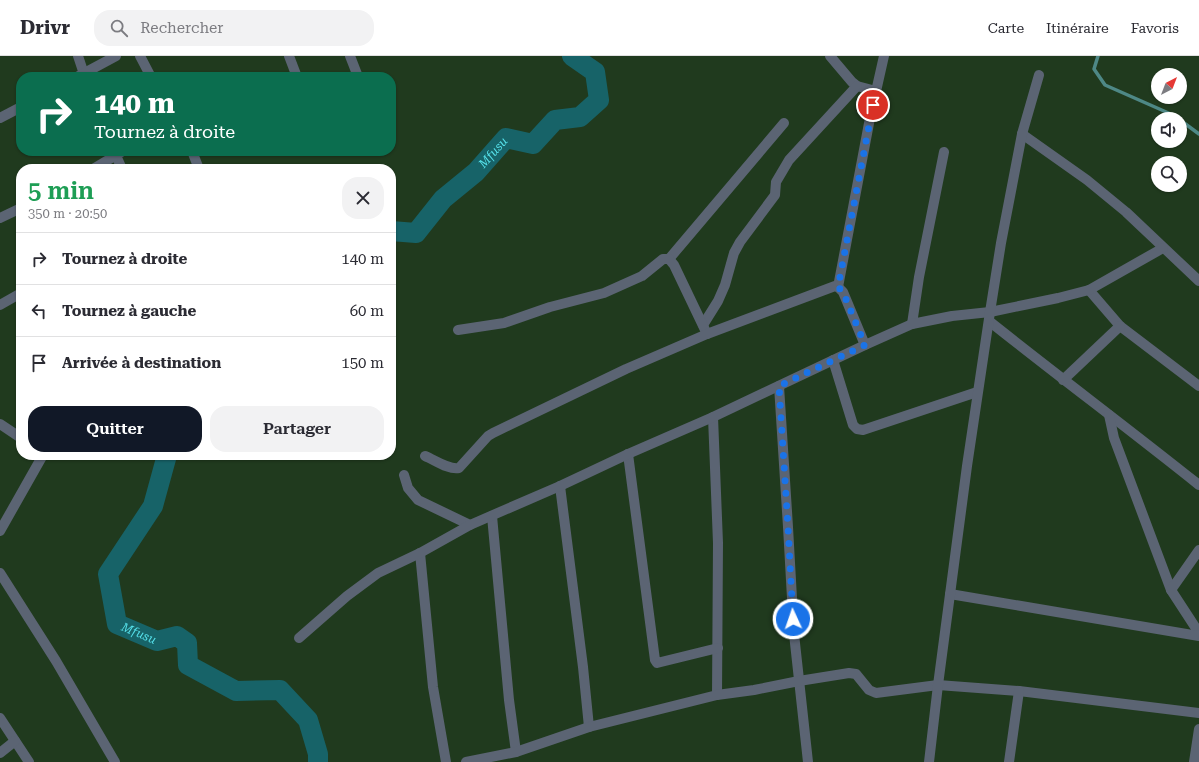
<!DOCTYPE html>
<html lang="fr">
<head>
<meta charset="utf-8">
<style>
	body { margin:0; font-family:"Roboto Serif",serif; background:#f2f2f3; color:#2b2b33; height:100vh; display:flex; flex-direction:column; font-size:15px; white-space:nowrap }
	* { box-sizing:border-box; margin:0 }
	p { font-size:13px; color:#7c7c81 }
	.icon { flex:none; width:22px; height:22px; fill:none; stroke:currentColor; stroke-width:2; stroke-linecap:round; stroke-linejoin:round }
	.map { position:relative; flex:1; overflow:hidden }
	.sheet { position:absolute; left:16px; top:108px; width:380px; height:296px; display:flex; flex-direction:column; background:#fff; border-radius:16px; box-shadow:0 1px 3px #0004 }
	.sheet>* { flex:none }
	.top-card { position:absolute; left:16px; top:16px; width:380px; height:84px; border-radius:16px; box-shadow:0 1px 3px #0004; background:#0b6e4f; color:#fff; overflow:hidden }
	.needle { width:26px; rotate:42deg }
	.buttons { position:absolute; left:1151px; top:12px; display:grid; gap:8px }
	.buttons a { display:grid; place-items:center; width:36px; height:36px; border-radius:50%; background:#fff; box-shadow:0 1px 3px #0004; font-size:20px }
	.pin { position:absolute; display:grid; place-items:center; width:34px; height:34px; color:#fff; margin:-17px; border:2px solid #fff; border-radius:50%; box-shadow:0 1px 4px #0007 }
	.me { position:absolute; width:44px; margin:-22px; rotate:357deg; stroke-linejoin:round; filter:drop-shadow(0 0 3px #0008) }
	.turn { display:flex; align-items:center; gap:14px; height:84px; padding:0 12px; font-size:18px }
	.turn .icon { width:52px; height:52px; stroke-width:2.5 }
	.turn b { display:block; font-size:28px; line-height:34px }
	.round { display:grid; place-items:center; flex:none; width:42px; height:42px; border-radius:16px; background:#f2f2f3 }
	.summary { display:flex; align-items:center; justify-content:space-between; height:68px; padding:0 12px }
	h1 { font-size:24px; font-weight:600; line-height:30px; color:#1e9e55 }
	.button { display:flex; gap:8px; margin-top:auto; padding:8px 12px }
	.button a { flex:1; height:46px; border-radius:16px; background:#111827; color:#fff; font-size:16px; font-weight:600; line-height:46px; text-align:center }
	.button a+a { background:#f2f2f3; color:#2b2b33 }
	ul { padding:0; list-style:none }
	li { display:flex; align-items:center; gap:12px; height:52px; padding:0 12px; border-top:1px solid #e1e1e2 }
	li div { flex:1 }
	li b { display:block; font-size:15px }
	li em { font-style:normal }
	header { display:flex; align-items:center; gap:24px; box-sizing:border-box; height:56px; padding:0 20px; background:#fff; border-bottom:1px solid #e1e1e2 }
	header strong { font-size:19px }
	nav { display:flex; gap:22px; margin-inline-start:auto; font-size:14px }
	.search { width:280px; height:36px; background:#f2f2f3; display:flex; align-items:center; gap:10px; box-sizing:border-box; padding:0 14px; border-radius:16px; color:#7c7c81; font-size:15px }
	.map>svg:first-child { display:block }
</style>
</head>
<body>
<header>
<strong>Drivr</strong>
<div class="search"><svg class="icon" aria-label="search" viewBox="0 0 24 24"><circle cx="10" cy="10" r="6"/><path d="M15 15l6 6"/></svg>Rechercher</div>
<nav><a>Carte</a><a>Itinéraire</a><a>Favoris</a></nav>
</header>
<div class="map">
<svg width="1199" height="706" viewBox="0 0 1199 706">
	<rect width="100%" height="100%" fill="#203a1e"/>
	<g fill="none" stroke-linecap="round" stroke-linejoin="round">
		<g stroke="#4e8886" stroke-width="3.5">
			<path d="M1098,0L1094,13L1105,29L1173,59L1179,63"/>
			<path d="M1180,64L1199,78"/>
		</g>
		<g stroke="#176368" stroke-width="20">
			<path id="s1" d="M391,175L416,177L443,143L476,116L506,82L533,88L555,64L580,61L599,44L595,16L572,0"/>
			<path id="s2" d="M167,399L153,450L108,518L117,568L157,585L177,580L187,587L188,609L236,635L280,634L308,664L318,698V706"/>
		</g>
		<g stroke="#5b6473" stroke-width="10">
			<path d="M78,0L85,21"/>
			<path d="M140,0L151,21"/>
			<path d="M289,0L297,21"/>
			<path d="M350,0L357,18L356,21"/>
			<path d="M830,0L852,26L857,30L876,35"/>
			<path d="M77,21L116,0"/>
			<path d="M0,62L21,51"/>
			<path d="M1022,78L1087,124L1126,156L1199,225"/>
			<path d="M114,95L122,113"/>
			<path d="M192,95L199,113"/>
			<path d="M93,113L123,95"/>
			<path d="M0,162L21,152"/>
			<path d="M669,203L784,67"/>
			<path d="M838,231L870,62L884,0"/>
			<path d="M1089,234L1120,270L1199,330"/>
			<path d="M0,249L21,237"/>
			<path d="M989,265C1058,320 1129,373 1199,429"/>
			<path d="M912,268L919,221L944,96"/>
			<path d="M703,269L718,245L725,229L734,197L740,186L775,139L776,126L789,104L857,30"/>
			<path d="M458,274L504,267L550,251L604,237L642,220L663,203H669L674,209L707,278"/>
			<path d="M833,304L853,369L857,373L863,374L977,336"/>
			<path d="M1063,324L1120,270"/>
			<path d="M779,330L788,471L794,578L808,706"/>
			<path d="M1109,359L1114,382L1171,534"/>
			<path d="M713,361L718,487L717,639"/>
			<path d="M0,368L21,382"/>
			<path d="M628,398L655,604L657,607L661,606L718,592"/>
			<path d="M425,400C435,404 448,414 459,412L488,380L493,377L626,313L707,278L835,230L838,231L843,236L865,289"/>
			<path d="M404,419L408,432L418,444L470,469"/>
			<path d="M560,430L583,611L589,671"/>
			<path d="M492,460L509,644L516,696"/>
			<path d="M0,475L43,399"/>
			<path d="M1199,494L1171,534L1199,577"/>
			<path d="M420,497L433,631L446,706"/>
			<path d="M0,517L56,605L115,706"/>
			<path d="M950,538L1199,580"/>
			<path d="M299,582L347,540L378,517L420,497L470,469L560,430L628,398L713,361L865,289L912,268L952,260L990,256L1058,242L1089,234L1163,192"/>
			<path d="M0,662L29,706"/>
			<path d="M0,697L15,685"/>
			<path d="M466,706L516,696L589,671L717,639L754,634L799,625L849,617L856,618L869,634L876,637L938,629L1019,635L1199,657"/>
			<path d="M929,706L938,629L967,410L990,256L1001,187L1022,78L1039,19"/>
			<path d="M1009,706L1019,635"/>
			<path d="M1194,706L1199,673"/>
		</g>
	</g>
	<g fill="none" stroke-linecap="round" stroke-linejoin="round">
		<path stroke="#1a73e8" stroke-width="7" stroke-dasharray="0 12.6" d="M793,563L788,471L779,330L865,289L843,236L838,231L873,49"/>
	</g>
	<g text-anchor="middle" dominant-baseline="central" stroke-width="3" stroke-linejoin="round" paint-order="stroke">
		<g font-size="12" font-style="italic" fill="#55e0ea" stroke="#121e11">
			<text stroke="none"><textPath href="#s1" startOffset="137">Mfusu</textPath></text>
			<text stroke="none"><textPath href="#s2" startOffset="209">Mfusu</textPath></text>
		</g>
	</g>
</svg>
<div class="buttons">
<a><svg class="needle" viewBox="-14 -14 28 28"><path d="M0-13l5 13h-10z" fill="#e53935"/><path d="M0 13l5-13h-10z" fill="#7c7c81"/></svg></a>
<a><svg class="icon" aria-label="sound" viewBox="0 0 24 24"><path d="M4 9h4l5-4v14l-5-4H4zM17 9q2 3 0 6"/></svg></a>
<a><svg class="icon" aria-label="search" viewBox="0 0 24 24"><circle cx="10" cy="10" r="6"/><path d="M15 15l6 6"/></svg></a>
</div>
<div class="pin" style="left:873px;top:49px;background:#d93025"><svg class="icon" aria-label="arrive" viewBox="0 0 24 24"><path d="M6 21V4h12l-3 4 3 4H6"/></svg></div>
<svg class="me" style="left:793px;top:563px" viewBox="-20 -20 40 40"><circle r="17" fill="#1a73e8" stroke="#fff" stroke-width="3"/><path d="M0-11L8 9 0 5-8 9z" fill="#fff"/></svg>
<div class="top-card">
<div class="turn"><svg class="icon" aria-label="right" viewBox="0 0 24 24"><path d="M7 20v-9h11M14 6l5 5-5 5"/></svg><div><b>140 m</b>Tournez à droite</div></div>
</div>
<section class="sheet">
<div class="summary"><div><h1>5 min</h1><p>350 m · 20:50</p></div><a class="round"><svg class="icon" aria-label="close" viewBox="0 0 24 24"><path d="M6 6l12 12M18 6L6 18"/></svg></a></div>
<ul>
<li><svg class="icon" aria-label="right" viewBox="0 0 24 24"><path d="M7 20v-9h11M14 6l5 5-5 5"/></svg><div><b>Tournez à droite</b></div><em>140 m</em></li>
<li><svg class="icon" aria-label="left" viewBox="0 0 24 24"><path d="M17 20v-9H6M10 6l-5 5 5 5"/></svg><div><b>Tournez à gauche</b></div><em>60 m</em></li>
<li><svg class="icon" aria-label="arrive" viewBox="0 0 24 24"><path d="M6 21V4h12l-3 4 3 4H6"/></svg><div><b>Arrivée à destination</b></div><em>150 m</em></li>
</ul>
<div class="button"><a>Quitter</a><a>Partager</a></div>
</section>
</div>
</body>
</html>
